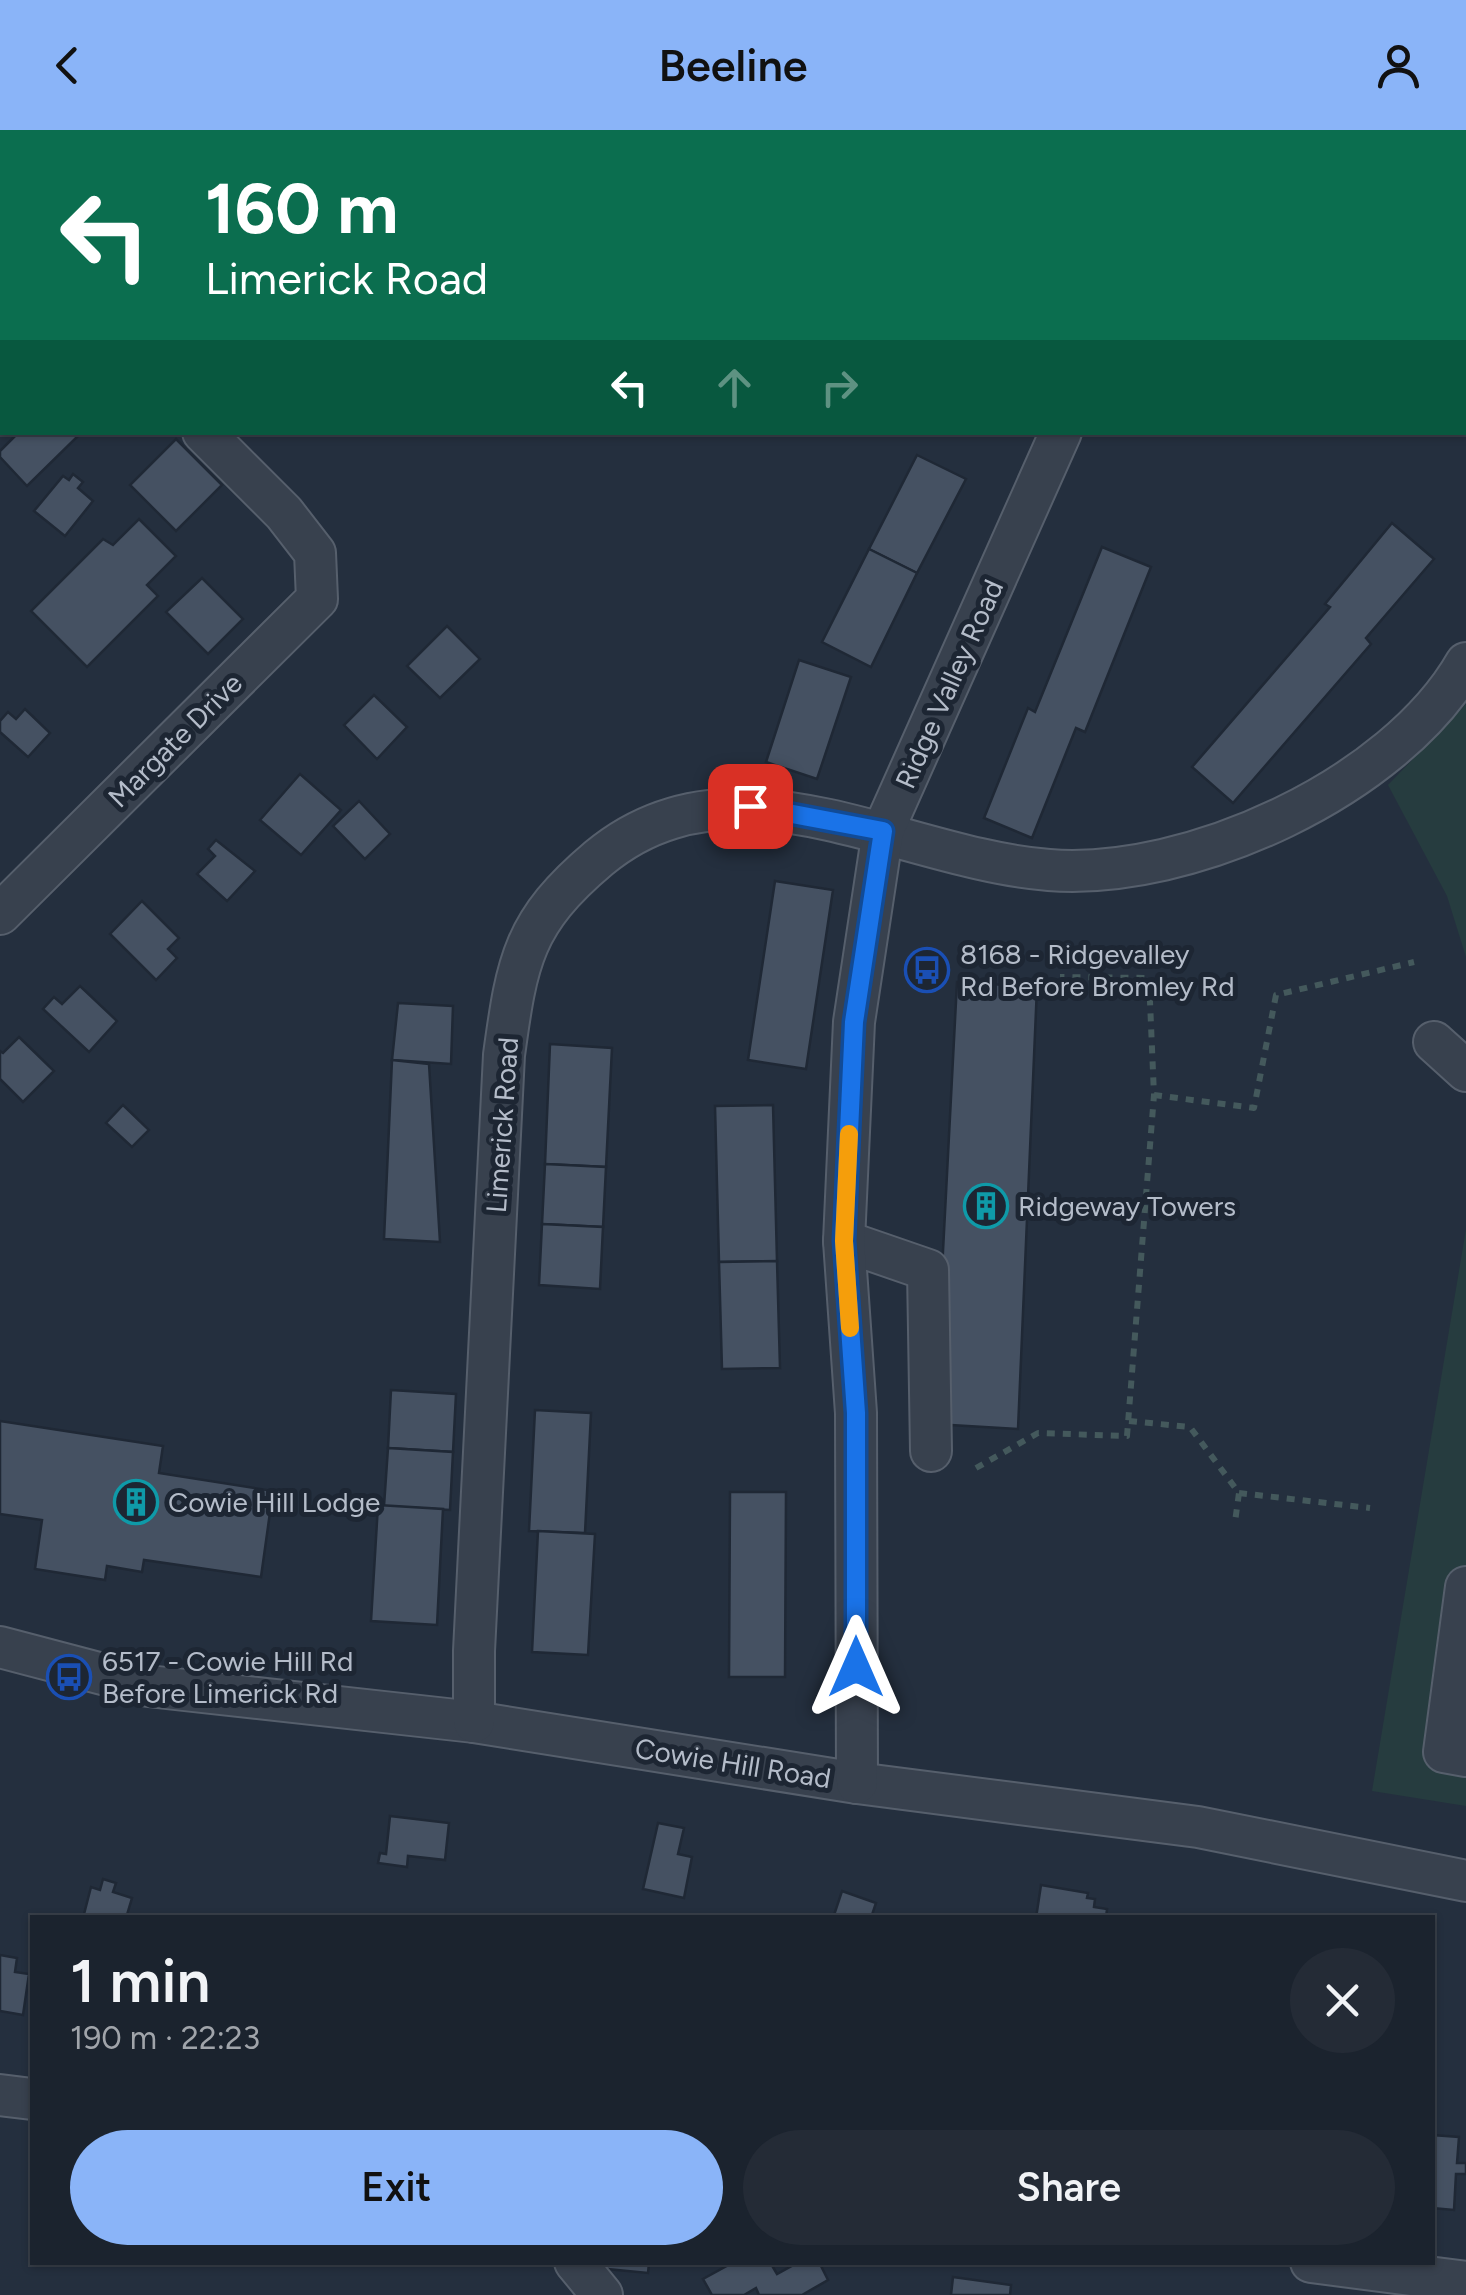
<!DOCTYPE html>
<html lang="en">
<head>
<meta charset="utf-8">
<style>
	body { margin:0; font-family:Figtree,sans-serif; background:#242b36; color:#f1f3f6; height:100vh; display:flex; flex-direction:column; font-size:38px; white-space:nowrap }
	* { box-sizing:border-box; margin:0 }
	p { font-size:32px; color:#a0a4aa }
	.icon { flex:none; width:55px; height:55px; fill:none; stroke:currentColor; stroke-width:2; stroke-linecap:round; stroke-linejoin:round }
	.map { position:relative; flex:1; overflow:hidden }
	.sheet { position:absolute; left:30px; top:1785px; width:1405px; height:350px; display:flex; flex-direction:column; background:#1b232e; border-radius:0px; box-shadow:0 2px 8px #0004,0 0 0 2px #39404a }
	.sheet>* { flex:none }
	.guide { position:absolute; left:0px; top:0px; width:1468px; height:305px; box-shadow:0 2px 8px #0004,0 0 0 2px #39404a; background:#0b6e4f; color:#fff; overflow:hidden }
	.pin { position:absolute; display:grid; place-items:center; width:85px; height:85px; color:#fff; margin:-42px; border-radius:20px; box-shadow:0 5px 15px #0006 }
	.me { position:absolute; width:110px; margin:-55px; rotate:0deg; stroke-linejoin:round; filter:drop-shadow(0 0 8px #0008) }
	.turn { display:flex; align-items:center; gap:35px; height:210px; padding:0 40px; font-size:45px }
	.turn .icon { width:130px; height:130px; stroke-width:2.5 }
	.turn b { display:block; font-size:70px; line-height:85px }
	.lanes { display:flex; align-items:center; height:95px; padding:0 40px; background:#0003; justify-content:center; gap:50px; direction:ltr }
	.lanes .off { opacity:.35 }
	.round { display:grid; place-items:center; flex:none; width:105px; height:105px; border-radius:52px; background:#242b36 }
	.overview { display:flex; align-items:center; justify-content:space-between; height:170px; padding:0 40px }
	h1 { font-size:60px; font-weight:600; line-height:75px }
	.cta { display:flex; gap:20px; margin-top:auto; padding:20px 40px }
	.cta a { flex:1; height:115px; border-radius:60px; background:#8ab4f8; color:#111; font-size:40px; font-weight:600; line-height:115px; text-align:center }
	.cta a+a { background:#242b36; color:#f1f3f6 }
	header { display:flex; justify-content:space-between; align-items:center; height:130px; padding:0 40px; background:#8ab4f8; color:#111; font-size:45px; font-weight:600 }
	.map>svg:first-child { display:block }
</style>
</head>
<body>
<header><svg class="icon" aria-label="back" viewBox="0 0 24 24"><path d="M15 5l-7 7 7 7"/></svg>Beeline<svg class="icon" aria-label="person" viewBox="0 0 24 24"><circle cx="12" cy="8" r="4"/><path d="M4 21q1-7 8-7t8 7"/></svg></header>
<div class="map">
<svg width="1466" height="2165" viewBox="0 0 1466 2165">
	<rect width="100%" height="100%" fill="#242f3e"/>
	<g fill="#263c3f">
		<path d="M1466,574V827L1447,766L1388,655Z"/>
		<path d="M1466,1099V1676L1372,1661Z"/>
	</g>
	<g fill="#455162" stroke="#1f2835" stroke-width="2.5">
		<path d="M965,0H1066L1072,2H964Z"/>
		<path d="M19,302H72L77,307L27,356L0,327V321Z"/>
		<path d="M176,309L222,355L176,401L130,355Z"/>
		<path d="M917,325L966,349L917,443L869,419Z"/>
		<path d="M73,344L83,352L78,358L93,371L65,406L34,381L63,346L69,350Z"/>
		<path d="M139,389L176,426L147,455L158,466L87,537L31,481L103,409L113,415Z"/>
		<path d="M1392,393L1434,429L1366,508L1371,514L1233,673L1192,637L1330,477L1325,474Z"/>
		<path d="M1102,417L1151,437L1085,602L1076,598L1032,708L984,688L1028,578L1035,582Z"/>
		<path d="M869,419L917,443L871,537L822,512Z"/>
		<path d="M202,448L243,489L208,524L166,482Z"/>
		<path d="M447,496L480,529L440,568L407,536Z"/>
		<path d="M799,530L851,547L817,649L766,632Z"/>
		<path d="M374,565L407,597L377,629L344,595Z"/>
		<path d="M25,579L50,603L28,627L0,602V591L8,582L16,589Z"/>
		<path d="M300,644L341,680L301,725L260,690Z"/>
		<path d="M359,671L390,704L365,729L333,696Z"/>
		<path d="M216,710L255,741L227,771L197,744L215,726L208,719Z"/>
		<path d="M775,751L833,760L806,939L748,930Z"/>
		<path d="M142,771L179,808L168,819L177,828L156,850L110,804Z"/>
		<path d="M957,852L1037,857L1018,1299L934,1294Z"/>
		<path d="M80,856L117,891L89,922L43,879L54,867L62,874Z"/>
		<path d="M398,873L453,876L451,934L392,930Z"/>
		<path d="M19,907L54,941L23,972L0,949V921L3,923Z"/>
		<path d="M550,914L612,918L606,1037L545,1034Z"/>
		<path d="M392,930L429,934L440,1112L384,1109Z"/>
		<path d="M123,975L149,1000L132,1017L106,993Z"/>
		<path d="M773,975L777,1131L719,1132L715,976Z"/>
		<path d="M545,1034L606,1037L603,1097L542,1094Z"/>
		<path d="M542,1094L603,1097L600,1159L539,1155Z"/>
		<path d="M777,1131L780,1238L722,1239L719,1132Z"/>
		<path d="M391,1260L456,1264L453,1322L388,1318Z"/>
		<path d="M535,1280L591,1283L585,1403L529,1401Z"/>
		<path d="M0,1291L163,1316L159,1343L273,1361L261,1447L144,1430L142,1442L107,1436L105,1450L35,1439L42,1390L0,1384Z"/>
		<path d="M388,1318L453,1322L450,1380L384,1376Z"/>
		<path d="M730,1362H786L785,1547H729Z"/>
		<path d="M378,1375L443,1379L437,1495L371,1491Z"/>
		<path d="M538,1401L595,1404L588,1525L532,1522Z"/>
		<path d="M390,1686L449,1693L445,1730L408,1726L407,1737L378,1733L380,1723L386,1724Z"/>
		<path d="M658,1693L684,1698L678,1724L692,1727L684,1768L643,1759Z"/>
		<path d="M103,1749L116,1753L113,1762L132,1768L126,1788H83L91,1757L100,1760Z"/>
		<path d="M1041,1755L1088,1763L1087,1768L1095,1769L1094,1777L1107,1779L1106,1788H1036Z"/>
		<path d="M842,1761L876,1773L871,1788H833Z"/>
		<path d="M0,1825L17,1828L15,1842L29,1844L23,1885L0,1881Z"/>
		<path d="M1432,2005L1459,2007L1457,2033H1466V2044H1456L1454,2080L1432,2078Z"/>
		<path d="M597,2132H657L649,2133L648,2143L597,2138Z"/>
		<path d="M734,2132H770L777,2144L799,2132H819L828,2150L802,2165H759L756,2158L744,2165H712L703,2149Z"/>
		<path d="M953,2147L1011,2155L1010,2165H951Z"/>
	</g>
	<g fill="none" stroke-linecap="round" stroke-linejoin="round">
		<defs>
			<g id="minor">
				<path d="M1160,2L1161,0"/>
				<path d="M0,100L2,103"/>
				<path d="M0,784L317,469L315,423L284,383L203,302"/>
				<path d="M1434,912L1466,941"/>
				<path d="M844,1111L928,1140L931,1321"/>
				<path d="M1466,1457L1444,1622L1466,1626"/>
				<path d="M0,1517L148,1556L474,1592L857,1653L1198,1697L1466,1751"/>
				<path d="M474,1592V1521L504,925C517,830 523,792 599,728C734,616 901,729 1049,740C1190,751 1395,657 1466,533"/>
				<path d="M857,1653L856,1283L844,1111L854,892L883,701L1061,302"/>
				<path d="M0,1965L32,1969"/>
				<path d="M575,2132L602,2165"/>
				<path d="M1311,2132L1466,2152"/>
			</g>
		</defs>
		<use href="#minor" stroke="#565f6c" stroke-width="44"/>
		<g stroke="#44595c" stroke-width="6" stroke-dasharray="8 8" stroke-linecap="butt">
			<path d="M1154,965L1254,978L1276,865L1414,832"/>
			<path d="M1129,1291L1190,1297L1239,1363L1235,1392"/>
			<path d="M976,1338L1038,1303L1127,1306L1154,965L1149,848L1060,847"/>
			<path d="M1239,1363L1370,1378"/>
		</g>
		<use href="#minor" stroke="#38414e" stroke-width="40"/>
	</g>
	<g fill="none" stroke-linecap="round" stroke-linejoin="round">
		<defs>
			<path id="route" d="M750,676L883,701L854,892L844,1111L856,1283V1537"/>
		</defs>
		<use href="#route" stroke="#114b97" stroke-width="25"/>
		<use href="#route" stroke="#1a73e8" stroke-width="18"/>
		<path stroke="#f59e0b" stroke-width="18" d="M849,1004L844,1111L850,1198"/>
	</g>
	<defs>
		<symbol id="bus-ring" viewBox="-11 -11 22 22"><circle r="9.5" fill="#1d2633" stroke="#1a4fb4" stroke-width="1.5"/><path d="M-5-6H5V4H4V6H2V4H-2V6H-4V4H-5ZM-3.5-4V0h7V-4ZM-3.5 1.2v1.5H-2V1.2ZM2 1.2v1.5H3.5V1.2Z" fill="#1a4fb4"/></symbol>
		<symbol id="building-ring" viewBox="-11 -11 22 22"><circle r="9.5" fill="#1d2633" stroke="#0f9aa8" stroke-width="1.5"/><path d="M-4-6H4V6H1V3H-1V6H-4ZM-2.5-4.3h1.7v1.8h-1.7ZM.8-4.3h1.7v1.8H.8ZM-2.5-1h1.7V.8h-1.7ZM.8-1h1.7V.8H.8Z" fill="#0f9aa8"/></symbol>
	</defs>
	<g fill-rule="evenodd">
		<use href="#bus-ring" x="902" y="815" width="50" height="50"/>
		<use href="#building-ring" x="961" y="1051" width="50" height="50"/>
		<use href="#building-ring" x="111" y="1347" width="50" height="50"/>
		<use href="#bus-ring" x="44" y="1522" width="50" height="50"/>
	</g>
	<g text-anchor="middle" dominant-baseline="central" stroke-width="10" stroke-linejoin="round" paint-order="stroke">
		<g font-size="28" fill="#b4bcc9" stroke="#1d2633">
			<text transform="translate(949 554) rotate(-66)">Ridge Valley Road</text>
			<text transform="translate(175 610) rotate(-45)">Margate Drive</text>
			<text transform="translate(502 995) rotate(-86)">Limerick Road</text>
			<text transform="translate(733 1633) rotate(9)">Cowie Hill Road</text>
		</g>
		<g font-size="28" fill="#b4bcc9" stroke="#1d2633" text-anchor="start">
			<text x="960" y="824">8168 - Ridgevalley<tspan x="960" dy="32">Rd Before Bromley Rd</tspan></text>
			<text x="1018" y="1076">Ridgeway Towers</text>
			<text x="168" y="1372">Cowie Hill Lodge</text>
			<text x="102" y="1531">6517 - Cowie Hill Rd<tspan x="102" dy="32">Before Limerick Rd</tspan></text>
		</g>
	</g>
</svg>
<div class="pin" style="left:750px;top:676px;background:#d93025"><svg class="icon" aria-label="arrive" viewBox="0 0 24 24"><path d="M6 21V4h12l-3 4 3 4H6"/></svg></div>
<svg class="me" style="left:856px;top:1537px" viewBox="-20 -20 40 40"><path d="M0-17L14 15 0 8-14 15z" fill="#1a73e8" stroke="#fff" stroke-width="4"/></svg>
<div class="guide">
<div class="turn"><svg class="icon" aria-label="left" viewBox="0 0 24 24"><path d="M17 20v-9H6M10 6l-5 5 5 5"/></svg><div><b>160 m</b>Limerick Road</div></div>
<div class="lanes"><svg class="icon" aria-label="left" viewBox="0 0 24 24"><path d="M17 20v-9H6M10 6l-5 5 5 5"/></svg><svg class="icon off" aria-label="ahead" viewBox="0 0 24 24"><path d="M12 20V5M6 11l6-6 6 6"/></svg><svg class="icon off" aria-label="right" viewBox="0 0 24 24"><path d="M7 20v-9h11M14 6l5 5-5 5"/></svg></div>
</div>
<section class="sheet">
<div class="overview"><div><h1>1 min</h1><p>190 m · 22:23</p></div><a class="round"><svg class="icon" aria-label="close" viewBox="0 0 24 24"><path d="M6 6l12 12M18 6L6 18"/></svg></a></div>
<div class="cta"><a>Exit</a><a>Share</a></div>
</section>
</div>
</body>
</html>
